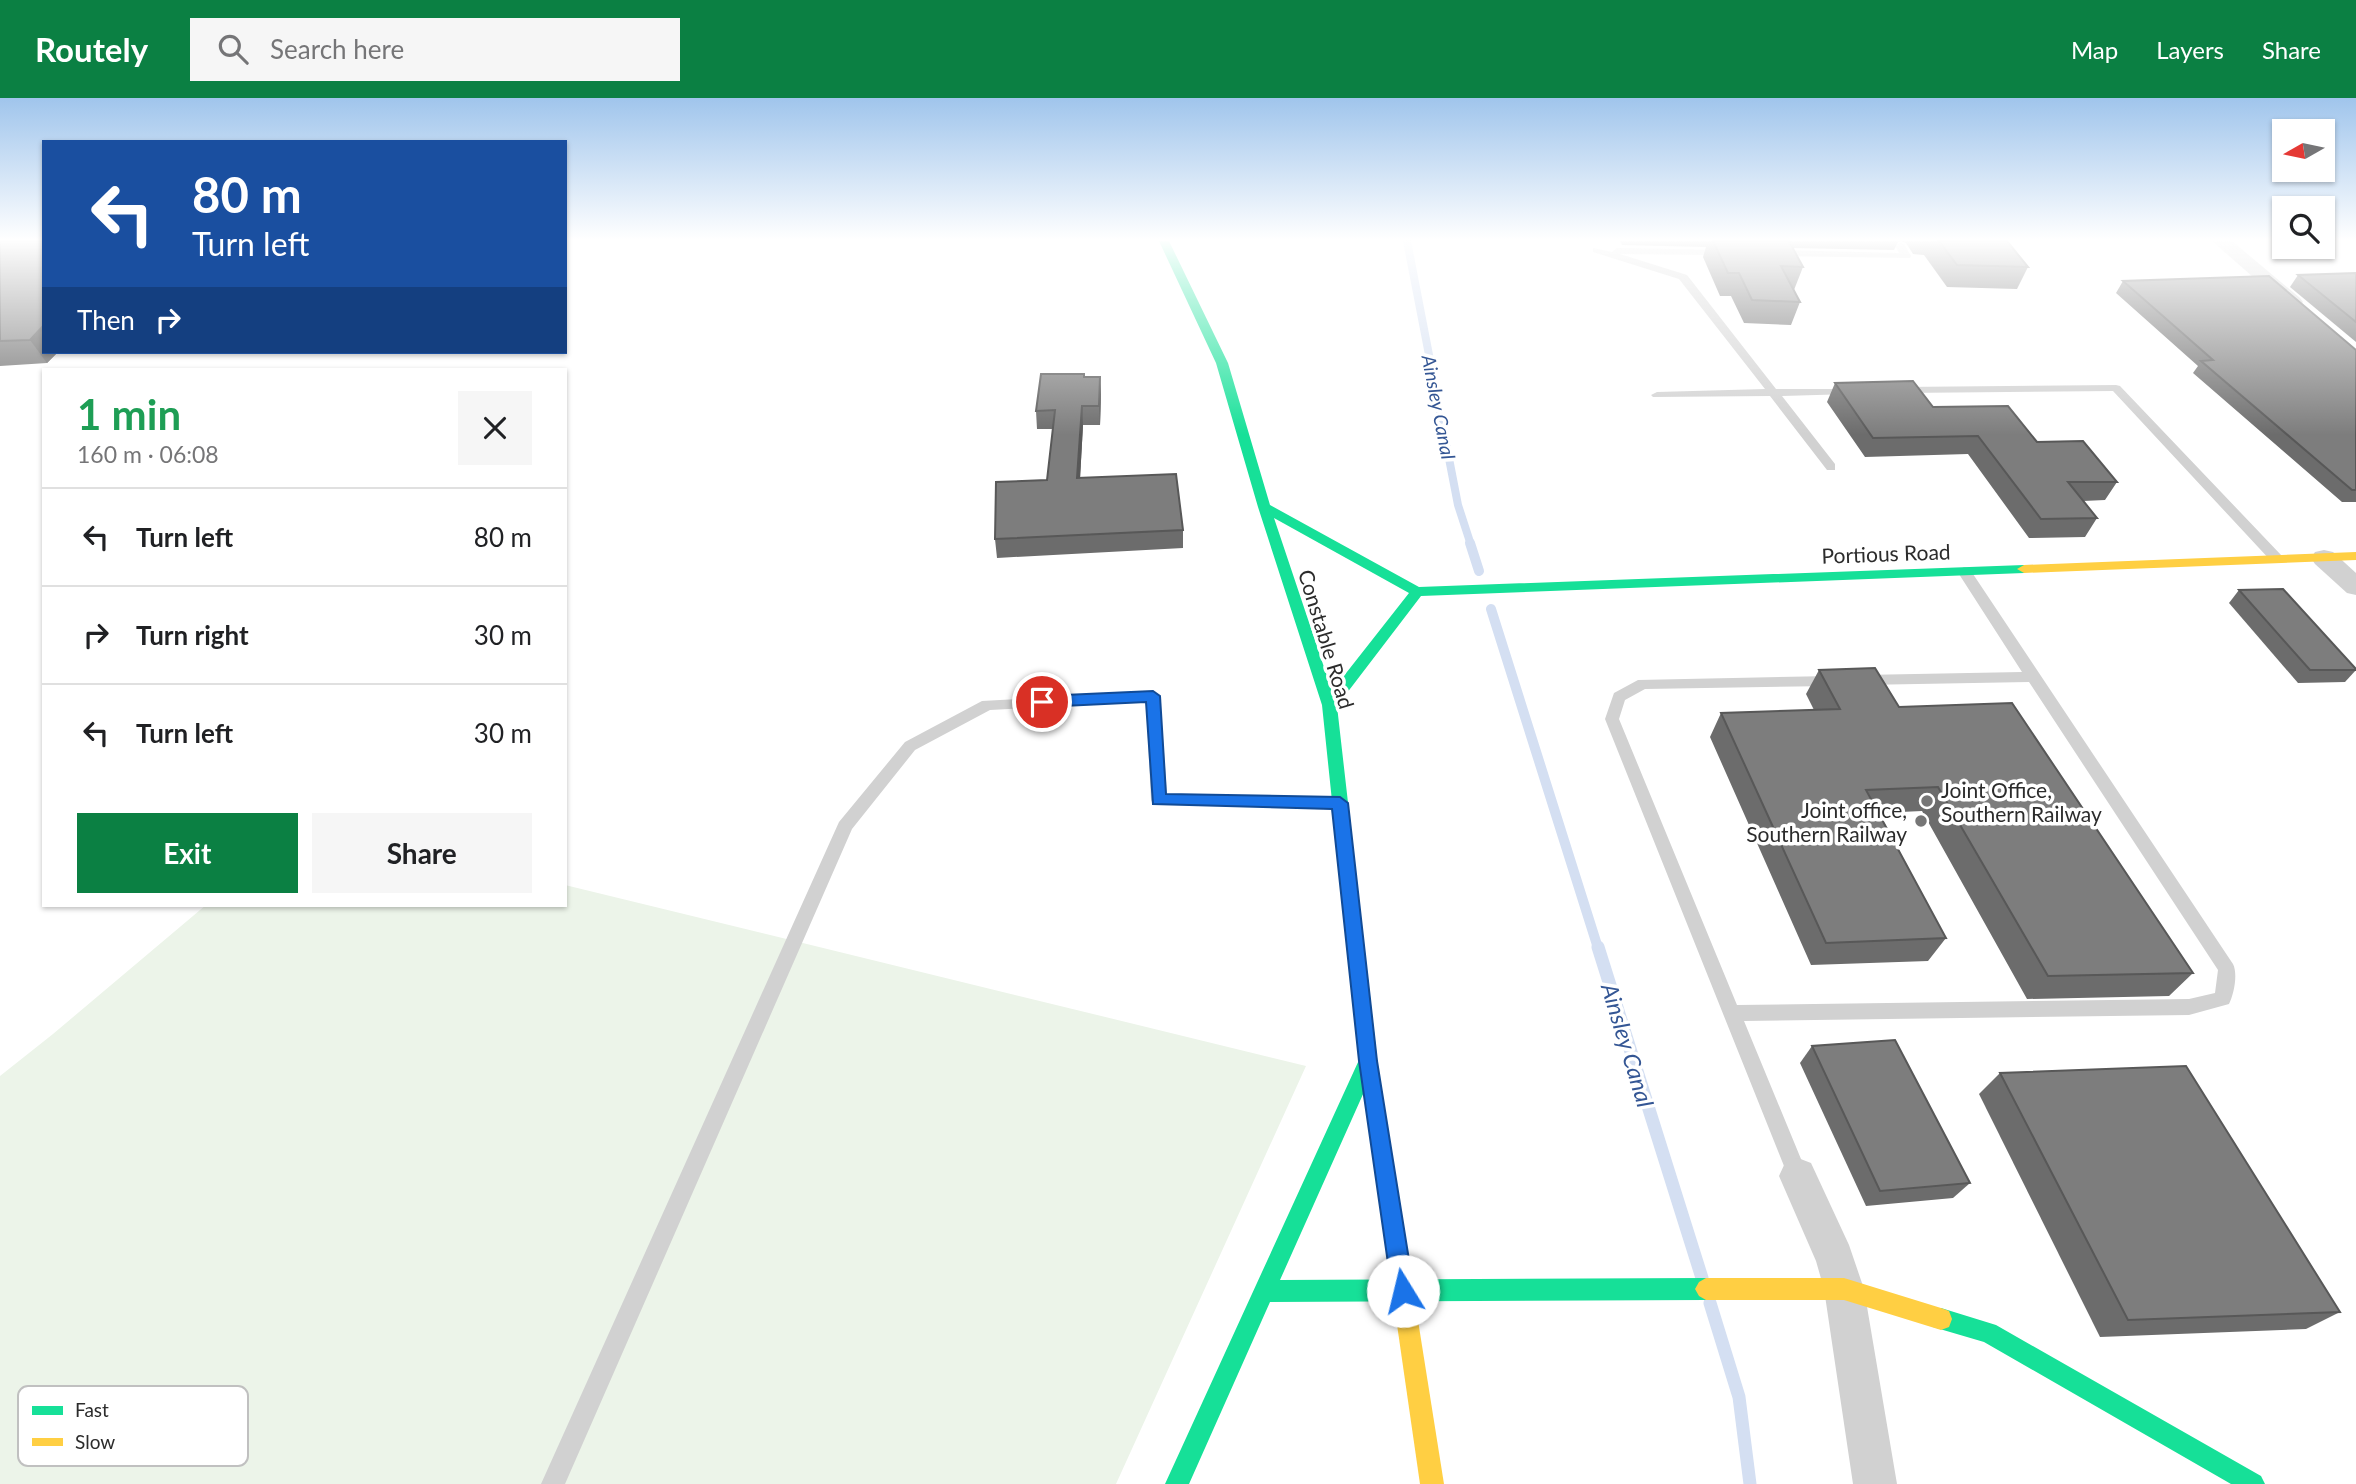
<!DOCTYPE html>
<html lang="en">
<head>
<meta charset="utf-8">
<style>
	body { margin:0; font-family:Lato,sans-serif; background:#f6f6f6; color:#202124; height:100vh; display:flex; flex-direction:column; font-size:26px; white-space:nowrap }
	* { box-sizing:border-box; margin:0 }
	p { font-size:23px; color:#757577 }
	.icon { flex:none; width:38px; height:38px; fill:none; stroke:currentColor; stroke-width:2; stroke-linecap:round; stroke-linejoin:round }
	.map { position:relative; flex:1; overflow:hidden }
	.drawer { position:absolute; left:42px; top:270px; width:525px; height:539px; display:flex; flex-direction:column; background:#fff; border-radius:0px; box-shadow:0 2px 5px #0004 }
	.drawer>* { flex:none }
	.guide { position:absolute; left:42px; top:42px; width:525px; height:214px; border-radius:0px; box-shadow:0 2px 5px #0004; background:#1a4fa0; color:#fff; overflow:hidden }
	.needle { width:46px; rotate:261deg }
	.controls { position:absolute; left:2272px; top:21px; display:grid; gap:14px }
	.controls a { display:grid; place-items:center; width:63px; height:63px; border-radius:0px; background:#fff; box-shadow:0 2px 5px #0004; font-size:35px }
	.pin { position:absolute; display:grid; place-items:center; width:60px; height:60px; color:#fff; margin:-30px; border:4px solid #fff; border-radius:50%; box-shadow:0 2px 7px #0007 }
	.me { position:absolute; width:77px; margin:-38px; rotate:351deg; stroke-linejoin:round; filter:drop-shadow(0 0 5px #0008) }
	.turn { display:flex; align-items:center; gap:24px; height:147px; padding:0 35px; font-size:32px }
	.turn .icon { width:91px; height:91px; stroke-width:2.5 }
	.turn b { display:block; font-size:49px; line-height:60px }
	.then { display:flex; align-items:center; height:66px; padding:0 35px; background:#0003; gap:14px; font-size:26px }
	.round { display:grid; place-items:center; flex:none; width:74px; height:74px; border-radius:0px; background:#f6f6f6 }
	.head { display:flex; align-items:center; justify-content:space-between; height:119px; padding:0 35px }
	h1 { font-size:42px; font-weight:700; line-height:52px; color:#1e9e55 }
	.cta { display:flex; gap:14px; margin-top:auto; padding:14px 35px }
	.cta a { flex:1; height:80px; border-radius:0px; background:#0b8043; color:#fff; font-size:28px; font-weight:700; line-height:80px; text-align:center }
	.cta a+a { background:#f6f6f6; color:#202124 }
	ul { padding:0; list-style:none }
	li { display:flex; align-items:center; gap:21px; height:98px; padding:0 35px; border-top:2px solid #e0e0e0 }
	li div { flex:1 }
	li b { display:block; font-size:26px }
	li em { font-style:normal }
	header { display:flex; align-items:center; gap:42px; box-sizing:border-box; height:98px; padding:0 35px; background:#0b8043; color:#fff }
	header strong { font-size:33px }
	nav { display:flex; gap:38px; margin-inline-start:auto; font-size:24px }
	.search { width:490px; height:63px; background:#f6f6f6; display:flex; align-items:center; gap:18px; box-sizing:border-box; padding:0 24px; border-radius:0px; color:#757577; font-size:26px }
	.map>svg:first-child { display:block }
</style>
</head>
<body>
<header>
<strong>Routely</strong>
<div class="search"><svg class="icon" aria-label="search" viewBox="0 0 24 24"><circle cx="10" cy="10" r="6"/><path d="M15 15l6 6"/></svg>Search here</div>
<nav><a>Map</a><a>Layers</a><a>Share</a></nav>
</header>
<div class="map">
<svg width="2356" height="1386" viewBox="0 0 2356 1386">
	<rect width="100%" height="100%" fill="#fff"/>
	<path fill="#ecf4e9" d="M565,787L1306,968L1116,1386H0V978L53,936L206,807H565Z"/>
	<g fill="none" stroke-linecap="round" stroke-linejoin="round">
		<path stroke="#d4dff2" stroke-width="8" d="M1407,143L1458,407L1471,447"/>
		<g stroke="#d4dff2" stroke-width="10">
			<path d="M1470,445L1479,473"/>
			<path d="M1491,511L1598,850"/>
		</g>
		<g stroke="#d4dff2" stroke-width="13">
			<path d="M1598,849L1702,1180"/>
			<path d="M1710,1205L1739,1299L1750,1386"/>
		</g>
		<g fill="#d1d1d1" fill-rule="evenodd">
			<path d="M1900,145L1904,146L1911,158L1910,160L1776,158L1771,155L1776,152L1899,155L1895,148Z"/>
			<path d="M1593,150L1612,154L1617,150L1728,152V156L1724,157L1620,156L1687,177L1776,291H1855L1857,293L1851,296L1782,298L1835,366V372H1827L1770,298L1653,299L1651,297L1657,294L1765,291L1679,181L1593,154Z"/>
			<path d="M2116,287L2120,288L2282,458V464H2272L2113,293L1901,295L1895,292L1901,289Z"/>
			<path d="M1964,469L1969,470L2233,866C2238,876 2234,896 2229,906L2189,917L1744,923L1808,1078L1805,1085L1798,1087L1791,1085L1788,1078L1605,621L1614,595L1638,582L1832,578L1839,583L1832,588L1645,591L1625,602L1619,621L1737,907L2189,901L2215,895L2218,872L2029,584L1862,587L1855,582L1862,577L2022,574L1957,473Z"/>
			<path d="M1153,593L1160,598L1167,696L1340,699L1346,701L1348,705L1346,709L1153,706L1151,702L1146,604L990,612L915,652L852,731L565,1386H541L839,724L905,644L982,603Z"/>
		</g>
		<g fill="#d1d1d1" fill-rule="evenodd">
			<path d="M2212,143H2232L2300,200L2303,204L2300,208H2286Z"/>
			<path d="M2324,452L2333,454L2356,475V497L2347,495L2315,466L2311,460L2315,454Z"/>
			<path d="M1798,1060L1811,1065L1849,1147L1864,1191L1897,1386H1853L1824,1191L1816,1163L1779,1078L1785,1065Z"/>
		</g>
		<g fill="#16e098" fill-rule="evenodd">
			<path d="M1159,143H1169L1228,265L1270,407L1419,489L2024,467L2031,471L2024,475L1421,498L1337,608L1379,977L1377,983L1368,985L1280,1182L1706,1180L1713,1184L1717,1191L1713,1198L1706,1202L1270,1204L1189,1386H1165L1359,962L1322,607L1258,409L1216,265ZM1274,420L1409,495L1332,593Z"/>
			<path d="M1941,1210L1996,1227L2261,1378L2265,1386H2231L1984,1244L1933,1229L1930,1221L1933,1213Z"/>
		</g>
		<g fill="#ffcf43" fill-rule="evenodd">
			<path d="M2356,454V462L2024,475L2017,471L2024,467Z"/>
			<path d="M1370,969L1377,971L1379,977L1444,1386H1420L1361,977L1363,971Z"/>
			<path d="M1706,1180H1844L1941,1210L1949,1213L1952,1221L1949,1229L1941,1232L1844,1202H1706L1699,1198L1695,1191L1699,1184Z"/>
		</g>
	</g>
	<g fill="#6c6c6c">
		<path d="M0,143L44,254H58L47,265L0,268Z"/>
		<path d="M1620,143H1900L1898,144L1894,152L1793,150L1803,169L1794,192L1800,204L1791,227L1744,225L1731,198H1720L1703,159L1706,149L1622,147Z"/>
		<path d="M1901,143H2007L2028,169L2017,191L1947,189L1924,157L1913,156L1906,145Z"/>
		<path d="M2356,175V244L2290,189L2298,177Z"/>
		<path d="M2123,183L2356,252V404H2342L2193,275L2198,268L2116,195Z"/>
		<path d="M1084,279H1100L1101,297L1100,327H1083L1080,380L1183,432V450L997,460L995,441L1047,382L1053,331H1037L1036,313Z"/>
		<path d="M1835,285L1933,309L2037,344L2117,384L2105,402L2083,403L2097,420L2085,439L2029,440L1968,356L1865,359L1827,304Z"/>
		<path d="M2239,492L2356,571V572L2345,584L2298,585L2229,505Z"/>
		<path d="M1819,572L1899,609L2193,875L2169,898L2027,901L1922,713L1879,715L1946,840L1928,863L1811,867L1710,639L1721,615L1814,612L1806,596Z"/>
		<path d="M1812,948L1970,1085L1953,1100L1866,1108L1800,965Z"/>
		<path d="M2000,975L2340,1214L2306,1231L2100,1239L1979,996Z"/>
	</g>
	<g fill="#585858">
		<path d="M44,227V254H58L47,265L30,242Z"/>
		<path d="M1100,279L1101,297L1100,327L1099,308Z"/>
		<path d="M1082,308L1083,327L1079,399L1077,380Z"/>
	</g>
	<g fill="#7d7d7d" stroke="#585858" stroke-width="2">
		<path d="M0,143H44V227L30,242L0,243Z"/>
		<path d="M1713,143H1789L1803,169L1781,168L1800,204L1752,202L1739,175H1728Z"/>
		<path d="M1939,143H2007L2028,169L1957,167Z"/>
		<path d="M2356,175V224L2298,177Z"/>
		<path d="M2269,178L2356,252V392H2352L2201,263L2213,262L2123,183Z"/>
		<path d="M1041,276H1084V279H1100L1099,308H1082L1077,380L1176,376L1183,432L995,441L996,384L1047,382L1055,312L1036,313Z"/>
		<path d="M1913,283L1933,309L2008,308L2037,344L2083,343L2117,384H2068L2097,420L2041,421L1978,338L1873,340L1835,285Z"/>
		<path d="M2283,491L2356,571V572H2310L2239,492Z"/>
		<path d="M1875,570L1899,609L2012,605L2193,875L2048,878L1938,689L1866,692L1946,840L1826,845L1721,615L1840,611L1819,572Z"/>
		<path d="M1895,942L1970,1085L1880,1093L1812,948Z"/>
		<path d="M2186,968L2340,1214L2128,1222L2000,975Z"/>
	</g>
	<linearGradient id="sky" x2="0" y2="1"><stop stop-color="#a0c5ec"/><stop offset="0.42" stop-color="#fff"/><stop offset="1" stop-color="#fff" stop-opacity="0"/></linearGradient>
	<rect width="2356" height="337" fill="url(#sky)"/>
	<path fill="#1a73e8" stroke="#114b97" stroke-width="2" d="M1153,593L1160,598L1166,696L1340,699L1348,705L1377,963L1414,1193L1411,1201L1403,1204L1396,1201L1392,1193L1359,963L1332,711L1153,706L1146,604L1042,609L1035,604L1042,598Z"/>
	<g fill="#767676" stroke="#fff" stroke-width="2.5">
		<circle cx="1927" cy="703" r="7"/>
		<circle cx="1921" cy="723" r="7"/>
	</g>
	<g text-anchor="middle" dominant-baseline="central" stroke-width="7" stroke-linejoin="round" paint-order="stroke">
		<g font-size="19" font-style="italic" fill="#345694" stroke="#fff">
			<text transform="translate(1439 309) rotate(79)">Ainsley Canal</text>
		</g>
		<g font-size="21" fill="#2c2c2c" stroke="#fff">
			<text transform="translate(1886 455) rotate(-2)">Portious Road</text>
			<text transform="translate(1327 541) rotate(73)">Constable Road</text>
		</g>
		<g font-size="21" fill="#2c2c2c" stroke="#fff" text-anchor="start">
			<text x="1941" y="691">Joint Office,<tspan x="1941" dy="24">Southern Railway</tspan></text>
			<text x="1907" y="711" text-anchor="end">Joint office,<tspan x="1907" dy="24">Southern Railway</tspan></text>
		</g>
		<g font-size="23" font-style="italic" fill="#345694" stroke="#fff">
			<text transform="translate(1628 947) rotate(73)">Ainsley Canal</text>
		</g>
	</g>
	<rect x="18" y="1288" width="230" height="80" rx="10" fill="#fff" stroke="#c0c0c0" stroke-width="2"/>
	<rect x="32" y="1308" width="31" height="9" fill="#16e098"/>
	<rect x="32" y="1340" width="31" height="8" fill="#ffcf43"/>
	<g font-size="19" fill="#2c2c2c">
		<text x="75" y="1319">Fast</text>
		<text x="75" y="1351">Slow</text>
	</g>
</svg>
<div class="controls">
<a><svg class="needle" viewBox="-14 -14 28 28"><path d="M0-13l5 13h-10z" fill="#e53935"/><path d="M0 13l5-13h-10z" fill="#757577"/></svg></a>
<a><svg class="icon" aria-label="search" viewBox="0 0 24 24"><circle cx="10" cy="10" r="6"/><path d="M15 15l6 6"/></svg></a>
</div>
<div class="pin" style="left:1042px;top:604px;background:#d93025"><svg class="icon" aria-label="arrive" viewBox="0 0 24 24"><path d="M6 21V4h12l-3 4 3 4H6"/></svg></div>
<svg class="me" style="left:1403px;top:1193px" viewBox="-20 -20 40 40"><circle r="19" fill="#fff"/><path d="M0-13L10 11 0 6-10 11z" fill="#1a73e8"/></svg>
<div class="guide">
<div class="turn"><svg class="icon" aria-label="left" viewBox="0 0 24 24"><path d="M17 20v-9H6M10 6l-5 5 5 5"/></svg><div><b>80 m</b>Turn left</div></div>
<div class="then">Then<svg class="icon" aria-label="right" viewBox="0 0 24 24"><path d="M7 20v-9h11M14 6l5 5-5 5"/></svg></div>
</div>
<section class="drawer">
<div class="head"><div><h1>1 min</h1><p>160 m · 06:08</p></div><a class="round"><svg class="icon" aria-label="close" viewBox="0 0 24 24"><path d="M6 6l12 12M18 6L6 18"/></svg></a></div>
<ul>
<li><svg class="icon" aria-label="left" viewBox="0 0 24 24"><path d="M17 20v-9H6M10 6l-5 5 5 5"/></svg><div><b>Turn left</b></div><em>80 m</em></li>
<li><svg class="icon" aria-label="right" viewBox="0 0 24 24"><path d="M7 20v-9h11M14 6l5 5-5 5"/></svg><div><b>Turn right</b></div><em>30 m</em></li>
<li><svg class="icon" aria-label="left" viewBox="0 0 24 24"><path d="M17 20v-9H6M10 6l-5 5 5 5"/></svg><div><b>Turn left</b></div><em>30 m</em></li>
</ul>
<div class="cta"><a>Exit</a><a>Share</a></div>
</section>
</div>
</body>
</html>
